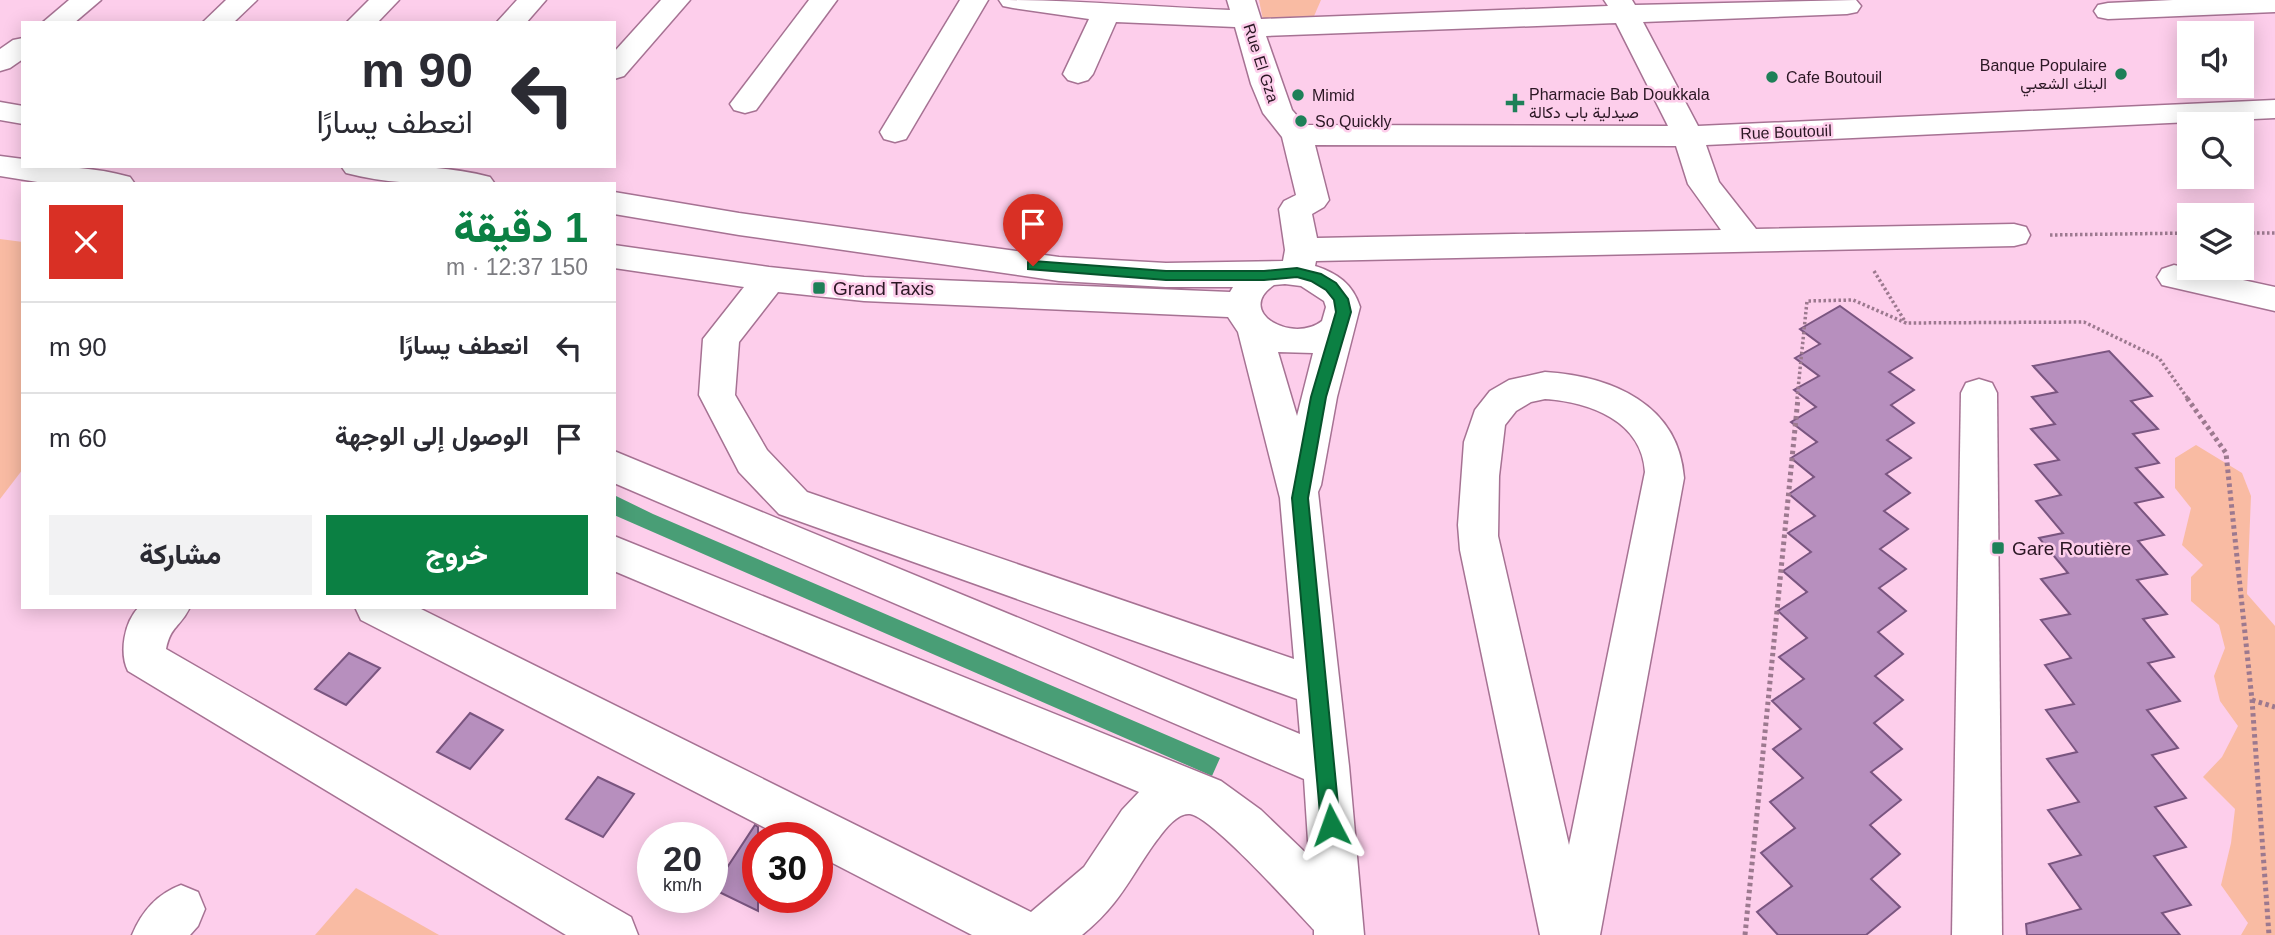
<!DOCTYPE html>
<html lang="ar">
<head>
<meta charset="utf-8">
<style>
	body { margin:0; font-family:Helvetica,Vazirmatn,sans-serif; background:#f2f2f3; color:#2b2b33; direction:rtl; height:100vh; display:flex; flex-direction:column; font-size:26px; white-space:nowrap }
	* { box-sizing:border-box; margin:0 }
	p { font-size:23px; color:#7c7c81 }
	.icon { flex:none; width:38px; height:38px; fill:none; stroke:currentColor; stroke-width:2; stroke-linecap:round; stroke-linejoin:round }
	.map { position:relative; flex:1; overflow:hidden; direction:ltr }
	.details { position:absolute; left:21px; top:182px; width:595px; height:427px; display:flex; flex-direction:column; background:#fff; border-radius:0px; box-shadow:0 4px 18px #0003; direction:rtl }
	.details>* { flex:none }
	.guide { position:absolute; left:21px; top:21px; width:595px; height:147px; border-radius:0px; box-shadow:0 4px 18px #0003; direction:rtl; background:#fff; color:#2b2b33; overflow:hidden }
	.buttons { position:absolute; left:2177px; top:21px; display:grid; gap:14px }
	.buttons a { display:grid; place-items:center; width:77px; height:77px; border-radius:0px; background:#fff; box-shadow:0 4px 18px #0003; font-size:35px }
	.speed { position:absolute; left:637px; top:822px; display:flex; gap:14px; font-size:35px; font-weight:700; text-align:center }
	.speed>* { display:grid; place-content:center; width:91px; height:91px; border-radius:50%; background:#fff; box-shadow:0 4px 18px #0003; line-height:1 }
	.speed small { font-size:18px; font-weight:400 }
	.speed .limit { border:10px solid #d22; background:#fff; color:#111 }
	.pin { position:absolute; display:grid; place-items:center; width:60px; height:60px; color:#fff; margin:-72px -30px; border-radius:50% 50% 50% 0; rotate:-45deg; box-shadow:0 0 7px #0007 }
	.pin .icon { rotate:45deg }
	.me { position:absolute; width:77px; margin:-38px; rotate:356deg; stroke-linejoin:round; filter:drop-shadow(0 0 5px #0008) }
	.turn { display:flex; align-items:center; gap:24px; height:147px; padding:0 28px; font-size:32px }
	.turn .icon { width:91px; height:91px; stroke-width:2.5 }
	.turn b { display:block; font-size:49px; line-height:60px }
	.round { display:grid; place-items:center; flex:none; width:74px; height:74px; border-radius:0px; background:#f2f2f3 }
	.headline { display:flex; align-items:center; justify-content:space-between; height:119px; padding:0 28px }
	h1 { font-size:42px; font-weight:800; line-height:52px; color:#0b8043 }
	.button { display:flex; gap:14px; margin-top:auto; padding:14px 28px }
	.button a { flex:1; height:80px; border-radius:0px; background:#0b8043; color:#fff; font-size:28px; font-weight:800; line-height:80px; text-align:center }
	.button a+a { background:#f2f2f3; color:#2b2b33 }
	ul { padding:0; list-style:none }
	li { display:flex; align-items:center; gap:21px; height:91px; padding:0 28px; border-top:2px solid #e1e1e2 }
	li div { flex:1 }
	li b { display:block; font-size:26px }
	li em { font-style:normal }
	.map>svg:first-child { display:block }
</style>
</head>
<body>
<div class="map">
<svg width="2275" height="935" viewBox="0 0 2275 935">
	<rect width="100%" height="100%" fill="#fdceeb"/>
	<g fill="#f9bba3">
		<path d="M1259,0H1321L1311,23L1264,25Z"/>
		<path d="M0,239L23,242V469L0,499Z"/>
		<path d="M2196,445L2242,473L2251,496L2247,594L2275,626V935H2241L2248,923L2221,885L2231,843L2235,809L2203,777L2222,757L2238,726L2220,701L2214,676L2225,648L2219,625L2191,601V577L2203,565L2182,545L2191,508L2175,488V458Z"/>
		<path d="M356,888L439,935H315Z"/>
	</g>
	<path fill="#499e76" d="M614,495L653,514L1220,758L1212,776L614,515Z"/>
	<g fill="#b78fbe" stroke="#7a5580" stroke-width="2">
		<path d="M1840,306L1912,358L1889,372L1914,390L1891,405L1914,423L1887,440L1911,458L1886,474L1910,493L1884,511L1908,529L1880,549L1906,569L1879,588L1906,611L1878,632L1903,654L1875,676L1903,700L1874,723L1902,749L1871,772L1901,800L1870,825L1900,854L1871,879L1900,907L1866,935H1778L1757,912L1792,886L1761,853L1795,828L1770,802L1803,778L1773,749L1801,729L1772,701L1804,679L1779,657L1807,638L1778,611L1807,592L1783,571L1811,552L1788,533L1815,516L1789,494L1814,477L1791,458L1817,442L1791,422L1816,407L1794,390L1819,376L1795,358L1820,344L1800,329Z"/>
		<path d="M2109,351L2152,396L2131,401L2158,429L2133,434L2159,463L2136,468L2163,497L2135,503L2164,535L2138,541L2167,574L2137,580L2167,614L2143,619L2174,657L2148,663L2180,701L2147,710L2178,748L2152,755L2186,798L2155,807L2186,847L2154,856L2191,905L2162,913L2180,935H2027L2026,924L2081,909L2049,864L2081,855L2048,810L2079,802L2047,759L2077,752L2046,710L2074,704L2045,665L2071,658L2041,620L2070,614L2041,579L2068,573L2039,538L2063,533L2036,501L2061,495L2035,465L2059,460L2031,429L2055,424L2032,397L2057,392L2033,366Z"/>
		<path d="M349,653L380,668L346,705L315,689Z"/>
		<path d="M470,713L503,730L470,769L437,752Z"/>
		<path d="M598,777L634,794L603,837L566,819Z"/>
		<path d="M755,825L758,827V911L713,889Z"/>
	</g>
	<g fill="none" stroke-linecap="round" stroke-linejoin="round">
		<defs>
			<g id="minor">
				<path d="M69,0H101L74,23H42Z"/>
				<path d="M226,0H257L233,23H202Z"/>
				<path d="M369,0H399L377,23H346Z"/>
				<path d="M517,0H546L526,23H496Z"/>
				<path d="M661,0H690L624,76L614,79V52Z"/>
				<path d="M809,0H837L756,110L745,113L734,110L730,104Z"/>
				<path d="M960,0H988L906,139L895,142L884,139L880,132Z"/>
				<path d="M999,0C1076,0 1153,7 1230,10L1227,0H1255L1261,19L1608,6L1604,0H1632L1635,5L1856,0L1861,6L1857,12L1847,14L1643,22L1698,126L2275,100V118L1706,145L1719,182L1756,229L2014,224L2026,227L2030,235L2026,243L2014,246L1316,261L1315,266C1337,273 1353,284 1360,307L1337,397L1321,485L1318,492L1349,766L1364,935H1314V930C1295,910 1212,817 1190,814C1176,812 1161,835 1154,844C1128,881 1119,905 1082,935H972L817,855V838H785L361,620L355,607H417L1031,912L1084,867L1122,810L1139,792L614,571V536L1221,781L1261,810L1309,856L1304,779L614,483V451L1300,734L1297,699L779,514L739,472L699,395L703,339L744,287L614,268V245L769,267L864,277L1230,292L1233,287H1166L1059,281L739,235L614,214V192L739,213L1059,257L1166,263L1283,261L1285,250L1279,209L1284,201L1296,195L1282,137L1263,113L1251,84L1235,27L1116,22L1093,74L1088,80L1078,83L1068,80L1063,74L1089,19L1013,8L1003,6ZM1616,23L1668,126L1305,125L1292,110L1266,36ZM1315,145L1676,146L1688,184L1721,230L1317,238L1312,214L1324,207L1329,200ZM1285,284L1301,286L1324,301L1326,307L1322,321C1293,344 1234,312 1274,285ZM778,292L864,301L1228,317L1238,332L1280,498L1294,659L807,492L767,450L735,395L739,342ZM1278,352L1313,353L1297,416Z"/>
				<path d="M2173,0H2275V12L2108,19L2098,17L2094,11L2098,5L2108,3Z"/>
				<path d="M23,38V59L10,68L0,71V49L13,40Z"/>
				<path d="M0,102L23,106V124L0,120Z"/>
				<path d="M0,156L23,159V166C59,166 95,167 130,177L135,184H50L0,176Z"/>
				<path d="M341,166C391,166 442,164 490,177L495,184C445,184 395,186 346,173Z"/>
				<path d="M2174,265L2275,287V311L2162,285L2157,277L2162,269Z"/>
				<path d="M1545,372C1611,376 1679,404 1684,478L1600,935H1540L1460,550L1458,525L1464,442L1475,410L1490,391L1509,380ZM1545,399C1590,402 1642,421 1645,472L1569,845L1498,536L1499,476L1505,425L1516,411L1531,402Z"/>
				<path d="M1979,379L1992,383L1997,393L2002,935H1952L1961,393L1966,383Z"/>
				<path d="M139,607H190C180,628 171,625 166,649L631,917L638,935H566L128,671C119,653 124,622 139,607Z"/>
				<path d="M181,885L198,892L205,909L198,926L190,935H132C142,911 157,894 181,885Z"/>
			</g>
		</defs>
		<use href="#minor" stroke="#a67293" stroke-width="3"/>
		<g stroke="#9c798f" stroke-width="3.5" stroke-dasharray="2.5 2.5" stroke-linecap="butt">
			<path d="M2242,233H2275"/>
			<path d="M2050,235L2189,233"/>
			<path d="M1874,271L1906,323"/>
			<path d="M1797,399L1807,301L1853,300L1906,323L2084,322L2159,358L2188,399"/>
		</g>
		<g stroke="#9c798f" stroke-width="5" stroke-dasharray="3.5 3.5" stroke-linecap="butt">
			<path d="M2187,398L2226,453L2252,700L2269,935"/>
			<path d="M2252,700L2275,707"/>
			<path d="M1745,935L1798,398"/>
		</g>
		<use href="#minor" fill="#fff" fill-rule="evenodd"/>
	</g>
	<path fill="#0b8043" stroke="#07532c" stroke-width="2" d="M1033,261L1166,271H1264L1297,268L1321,274L1336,283L1348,299L1351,312L1326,397L1308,498L1340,825L1338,831L1331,834L1324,831L1321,825L1292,498L1311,397L1336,312L1334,300L1326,290L1311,281L1297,277L1264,280H1166L1028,269V262Z"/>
	<g fill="#1e8058" stroke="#fdceeb" stroke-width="2.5">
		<circle cx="2121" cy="74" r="7"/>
		<circle cx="1772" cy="77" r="7"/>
		<circle cx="1298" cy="95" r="7"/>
		<path d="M1511.5 92.5h7v7h7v7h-7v7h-7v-7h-7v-7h7z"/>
		<circle cx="1301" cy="121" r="7"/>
		<rect x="812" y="281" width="14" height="14" rx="3.5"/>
		<rect x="1991" y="541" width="14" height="14" rx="3.5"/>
	</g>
	<g text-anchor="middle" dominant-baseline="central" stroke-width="5" stroke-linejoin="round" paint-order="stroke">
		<g font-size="16" fill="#2b1724" stroke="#fdceeb">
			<text transform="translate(1261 63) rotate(72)">Rue El Gza</text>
			<text transform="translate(1786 132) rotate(-2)">Rue Boutouil</text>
		</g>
		<g font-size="16" fill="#2b1724" stroke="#fdceeb" text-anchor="start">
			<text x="2107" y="65" text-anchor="end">Banque Populaire<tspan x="2107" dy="18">البنك الشعبي</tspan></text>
			<text x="1786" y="77">Cafe Boutouil</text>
			<text x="1529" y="94">Pharmacie Bab Doukkala<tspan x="1529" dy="18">صيدلية باب دكالة</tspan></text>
			<text x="1312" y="95">Mimid</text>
			<text x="1315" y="121">So Quickly</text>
		</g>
		<g font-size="19" fill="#2b1724" stroke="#fdceeb" text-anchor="start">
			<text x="833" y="288">Grand Taxis</text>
			<text x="2012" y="548">Gare Routière</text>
		</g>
	</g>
</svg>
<div class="buttons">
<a><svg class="icon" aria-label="sound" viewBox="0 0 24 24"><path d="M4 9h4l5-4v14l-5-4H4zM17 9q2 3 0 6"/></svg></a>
<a><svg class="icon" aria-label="search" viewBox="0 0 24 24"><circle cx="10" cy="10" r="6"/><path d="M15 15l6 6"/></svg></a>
<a><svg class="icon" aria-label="layers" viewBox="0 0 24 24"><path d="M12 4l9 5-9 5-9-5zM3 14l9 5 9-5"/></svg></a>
</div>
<div class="speed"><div>20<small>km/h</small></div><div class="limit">30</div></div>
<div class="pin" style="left:1033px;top:266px;background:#d93025"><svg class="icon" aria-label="arrive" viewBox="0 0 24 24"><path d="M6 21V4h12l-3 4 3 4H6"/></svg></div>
<svg class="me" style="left:1331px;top:825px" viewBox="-20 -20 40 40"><path d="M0-17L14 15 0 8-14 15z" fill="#0b8043" stroke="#fff" stroke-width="4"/></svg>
<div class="guide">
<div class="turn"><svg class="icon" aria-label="left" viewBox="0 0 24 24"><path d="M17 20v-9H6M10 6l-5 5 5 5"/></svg><div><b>90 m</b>انعطف يسارًا</div></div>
</div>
<section class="details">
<div class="headline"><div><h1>1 دقيقة</h1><p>150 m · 12:37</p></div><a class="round" style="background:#d93025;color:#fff"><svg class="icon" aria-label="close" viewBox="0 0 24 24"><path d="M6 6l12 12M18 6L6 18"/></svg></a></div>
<ul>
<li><svg class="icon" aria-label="left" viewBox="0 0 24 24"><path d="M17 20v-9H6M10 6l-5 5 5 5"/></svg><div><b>انعطف يسارًا</b></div><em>90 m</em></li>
<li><svg class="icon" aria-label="arrive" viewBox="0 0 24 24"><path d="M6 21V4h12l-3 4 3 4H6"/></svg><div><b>الوصول إلى الوجهة</b></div><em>60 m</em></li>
</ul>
<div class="button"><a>خروج</a><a>مشاركة</a></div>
</section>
</div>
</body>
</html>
